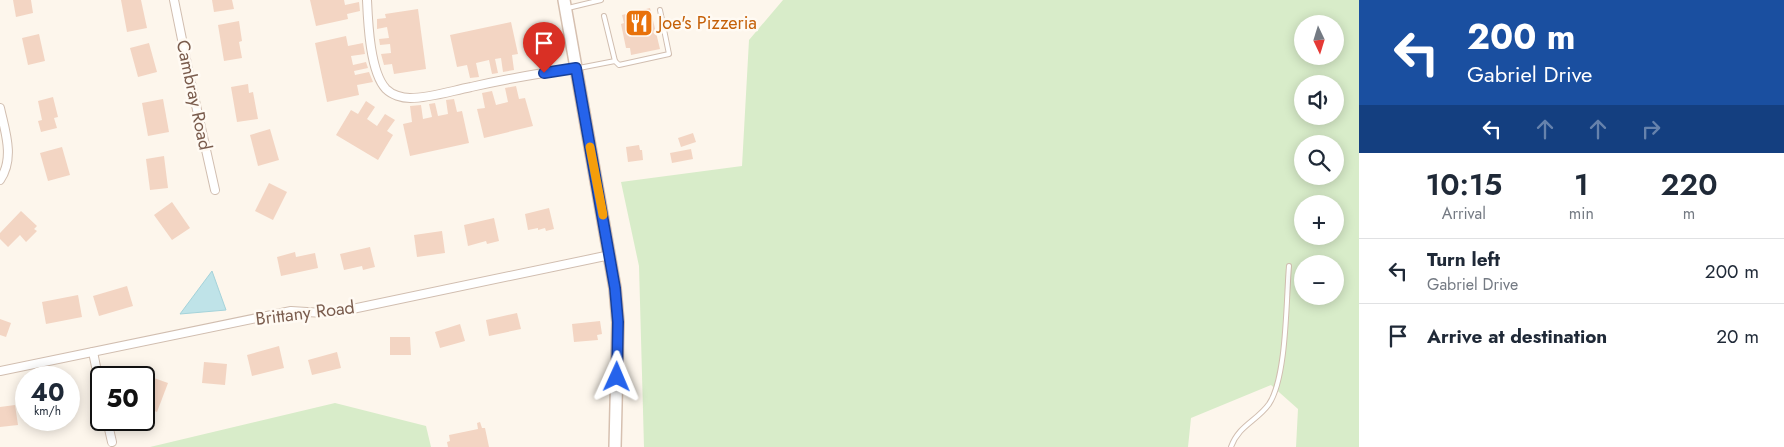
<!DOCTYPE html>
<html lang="en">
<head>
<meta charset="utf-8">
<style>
	body { margin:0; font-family:Jost,sans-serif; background:#f2f2f3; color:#1f2937; height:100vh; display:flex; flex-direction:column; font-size:19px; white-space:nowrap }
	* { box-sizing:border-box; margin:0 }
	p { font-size:16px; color:#747a83 }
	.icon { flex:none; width:28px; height:28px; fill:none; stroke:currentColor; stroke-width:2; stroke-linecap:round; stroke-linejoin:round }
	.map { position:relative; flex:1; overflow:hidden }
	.drawer { display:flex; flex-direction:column; background:#fff; width:425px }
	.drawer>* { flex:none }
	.guide { background:#1a4fa0; color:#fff; overflow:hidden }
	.needle { width:32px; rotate:176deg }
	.fabs { position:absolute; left:1294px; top:15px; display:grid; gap:10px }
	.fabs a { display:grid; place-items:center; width:50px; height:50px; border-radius:50%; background:#fff; box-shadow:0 2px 12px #0003; font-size:25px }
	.speed { position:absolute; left:15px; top:366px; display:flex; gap:10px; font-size:25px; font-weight:700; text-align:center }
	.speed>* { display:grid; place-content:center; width:65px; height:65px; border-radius:50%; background:#fff; box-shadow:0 2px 12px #0003; line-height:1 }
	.speed small { font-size:12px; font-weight:400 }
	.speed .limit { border:2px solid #111; border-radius:8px; background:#fff; color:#111 }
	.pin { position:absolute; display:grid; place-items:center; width:42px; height:42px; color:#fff; margin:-51px -21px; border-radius:50% 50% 50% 0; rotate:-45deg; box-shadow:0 0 5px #0007 }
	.pin .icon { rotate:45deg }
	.me { position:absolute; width:55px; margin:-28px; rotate:1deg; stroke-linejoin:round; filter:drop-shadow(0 0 4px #0008) }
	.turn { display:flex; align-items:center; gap:18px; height:105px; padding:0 25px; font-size:22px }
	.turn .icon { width:65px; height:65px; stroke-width:2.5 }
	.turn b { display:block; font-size:35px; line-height:42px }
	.lanes { display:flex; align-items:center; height:48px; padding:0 25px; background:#0003; justify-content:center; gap:25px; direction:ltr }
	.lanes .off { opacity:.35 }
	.eta { display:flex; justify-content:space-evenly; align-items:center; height:85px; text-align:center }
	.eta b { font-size:30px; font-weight:600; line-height:35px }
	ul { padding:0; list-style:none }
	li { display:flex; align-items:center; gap:15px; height:65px; padding:0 25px; border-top:1px solid #e0e1e3 }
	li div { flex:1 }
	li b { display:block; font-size:19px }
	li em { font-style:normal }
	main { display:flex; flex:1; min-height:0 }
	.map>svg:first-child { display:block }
</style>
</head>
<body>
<main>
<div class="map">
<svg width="1359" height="447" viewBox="0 0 1359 447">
	<rect width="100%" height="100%" fill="#fdf6ec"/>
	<g fill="#d8ecc9" fill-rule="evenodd">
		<path d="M783,0H1359V447H1296L1298,409L1271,385L1191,418L1188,447H644L639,266L621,182L742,166L749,40ZM1302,24H1335V56H1302ZM1302,84H1335V116H1302ZM1302,144H1335V176H1302ZM1302,204H1335V236H1302ZM1302,264H1335V296H1302Z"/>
		<path d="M335,403L426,426L431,447H150Z"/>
	</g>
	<path fill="#bfe3e8" stroke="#a5d3da" d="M212,271L226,310L180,314Z"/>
	<g fill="#f3d5c3">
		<path d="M13,0H31L33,13L16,17Z"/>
		<path d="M121,0H141L147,28L127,32Z"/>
		<path d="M212,0H232L234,9L214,12Z"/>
		<path d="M310,0H344L345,5L359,2L360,11L347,14L348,19L316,26Z"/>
		<path d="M650,8L660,49L631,55L630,48H626L621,24L624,23L622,15Z"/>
		<path d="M418,9L426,69L394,74L392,64L384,65L381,54L391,53L390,44L380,45L379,39L389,38L387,27L377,29V19L386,18L385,14Z"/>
		<path d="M239,21L242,41L239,42L242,58L224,61L218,25Z"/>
		<path d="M511,22L518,54L512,55L514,70L503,72L501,58L495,59L498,73L492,74L489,60L476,63L479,77L470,78L467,65L457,67L450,35Z"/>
		<path d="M39,34L45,61L28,65L22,38Z"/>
		<path d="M346,36L348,46L363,43L365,54L351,56L353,65L366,62L368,68L354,71L355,75L369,72L373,82L357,85L359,95L327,102L315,43Z"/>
		<path d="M149,43L157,72L138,77L130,48Z"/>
		<path d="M248,84L249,93L253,92L258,119L237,122L231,87Z"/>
		<path d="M516,86L519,99L525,98L533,126L484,138L477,109L485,108L482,93L492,91L496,105L508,102L505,88Z"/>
		<path d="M53,97L58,117L54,118L57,128L41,132L38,121L42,120L38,101Z"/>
		<path d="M163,99L169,132L148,136L142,103Z"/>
		<path d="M454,99L457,112L462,111L469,143L410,156L403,124L412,122L410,106L421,105L423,119L432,117L429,104L435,103L438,116L448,114L446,100Z"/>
		<path d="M366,101L375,107L367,119L377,126L385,114L395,120L387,131L393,135L378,160L336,135L351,110L358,114Z"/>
		<path d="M270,129L279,160L258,166L250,135Z"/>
		<path d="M693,133L696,142L681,147L678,138Z"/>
		<path d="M639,145L640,150H642L643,160L628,162L626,147Z"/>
		<path d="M62,147L70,175L48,181L40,153Z"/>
		<path d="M691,149L693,159L672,163L670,153Z"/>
		<path d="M164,156L168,188L150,190L146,159Z"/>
		<path d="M269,183L287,192L273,220L255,211Z"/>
		<path d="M172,202L190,228L172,240L154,215Z"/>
		<path d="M549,208L554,229L546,231L545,228L538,230V228L528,230L525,214Z"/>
		<path d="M21,211L37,226L34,229L37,231L26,242L20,235L8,247L0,239V233Z"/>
		<path d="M494,218L499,241L487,244L486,241L468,246L464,225Z"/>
		<path d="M442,231L445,253L417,257L414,235Z"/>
		<path d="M370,247L375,267L363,270L362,266L344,270L340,254Z"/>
		<path d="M295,252L296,257L315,253L318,268L281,276L277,257Z"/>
		<path d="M127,286L133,306L99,316L93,296Z"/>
		<path d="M78,295L82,317L46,324L42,302Z"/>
		<path d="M517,313L521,329L489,336L486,320Z"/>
		<path d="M0,319L11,323L6,337L0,335Z"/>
		<path d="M600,321L602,334L597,335L598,340L574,342L572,324Z"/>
		<path d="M460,324L465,341L440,348L435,332Z"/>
		<path d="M390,337H410L411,355H390Z"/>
		<path d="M279,346L284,368L252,376L247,355Z"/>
		<path d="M337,352L341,368L312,375L308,360Z"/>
		<path d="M204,362L227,364L225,385L202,383Z"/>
		<path d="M151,377L168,383L157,412L144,407V399Z"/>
		<path d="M15,405L18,425L0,427V407Z"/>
		<path d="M69,412L73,417L61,427L55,420H69Z"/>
		<path d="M480,422L482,428H485L489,447H448L447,442L450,441L449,435L478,429L477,423Z"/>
	</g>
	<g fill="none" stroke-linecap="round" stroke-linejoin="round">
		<defs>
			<g id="lane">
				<path d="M568,8L601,0"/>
				<path d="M615,61L619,65L669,54L660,10"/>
				<path d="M579,68L615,61L604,16"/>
				<path d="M1231,447C1239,425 1257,421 1269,404C1287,377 1286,300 1289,266"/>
			</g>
			<g id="street">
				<path d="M174,0L189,74L215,190"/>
				<path d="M367,0C368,23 370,72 386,89C392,95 402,98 410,98C430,98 451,91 471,87C506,79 541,73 576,68"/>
				<path d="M0,108C5,131 15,158 0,180"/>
				<path d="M93,352L101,391"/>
				<path d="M0,371L291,311L323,313L338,312L610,255"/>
				<path d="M107,420L112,442"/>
			</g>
			<path id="secondary" d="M564,0L615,288L618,322L615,447"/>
		</defs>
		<use href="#lane" stroke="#d1beb0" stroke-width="6"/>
		<use href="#street" stroke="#d1beb0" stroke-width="10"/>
		<use href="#secondary" stroke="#d6c0b0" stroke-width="14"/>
		<use href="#lane" stroke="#fff" stroke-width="4"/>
		<use href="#street" stroke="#fff" stroke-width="8"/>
		<use href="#secondary" stroke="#fff" stroke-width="11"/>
	</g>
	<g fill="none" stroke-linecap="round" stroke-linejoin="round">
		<defs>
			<path id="route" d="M544,73L576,68L615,288L618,322L617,377"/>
		</defs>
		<use href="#route" stroke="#184099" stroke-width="12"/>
		<use href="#route" stroke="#2563eb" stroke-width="9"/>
		<path stroke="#f59e0b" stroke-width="9" d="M590,147L603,215"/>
	</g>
	<defs>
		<symbol id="restaurant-square" viewBox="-11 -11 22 22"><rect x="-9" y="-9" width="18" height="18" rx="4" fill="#e8710a" stroke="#fffaf3"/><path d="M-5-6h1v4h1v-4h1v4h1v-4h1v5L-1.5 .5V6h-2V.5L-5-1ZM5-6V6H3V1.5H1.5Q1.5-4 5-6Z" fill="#fff"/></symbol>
	</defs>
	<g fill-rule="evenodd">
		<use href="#restaurant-square" x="623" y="7" width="32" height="32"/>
	</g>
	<g text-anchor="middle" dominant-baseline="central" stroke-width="5" stroke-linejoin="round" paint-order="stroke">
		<g font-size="18" fill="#c56008" stroke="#fffaf3" text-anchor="start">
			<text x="658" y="23">Joe's Pizzeria</text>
		</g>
		<g font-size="18" fill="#7a5c4d" stroke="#fffaf3">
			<text transform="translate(194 95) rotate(78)">Cambray Road</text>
			<text transform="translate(305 313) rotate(-7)">Brittany Road</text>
		</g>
	</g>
</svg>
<div class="fabs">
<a><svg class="needle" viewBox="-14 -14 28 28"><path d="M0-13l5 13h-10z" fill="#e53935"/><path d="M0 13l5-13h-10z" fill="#747a83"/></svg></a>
<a><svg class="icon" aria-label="sound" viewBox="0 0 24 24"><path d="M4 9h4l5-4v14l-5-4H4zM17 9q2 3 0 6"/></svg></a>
<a><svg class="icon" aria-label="search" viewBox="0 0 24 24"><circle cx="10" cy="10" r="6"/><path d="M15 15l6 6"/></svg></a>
<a>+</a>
<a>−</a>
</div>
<div class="speed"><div>40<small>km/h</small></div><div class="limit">50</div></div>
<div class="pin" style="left:544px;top:73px;background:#d93025"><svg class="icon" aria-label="arrive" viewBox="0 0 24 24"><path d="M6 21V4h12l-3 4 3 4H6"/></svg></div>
<svg class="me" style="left:617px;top:377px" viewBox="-20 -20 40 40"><path d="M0-17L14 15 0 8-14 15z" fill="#2563eb" stroke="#fff" stroke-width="4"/></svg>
</div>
<section class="drawer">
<div class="guide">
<div class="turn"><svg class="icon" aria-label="left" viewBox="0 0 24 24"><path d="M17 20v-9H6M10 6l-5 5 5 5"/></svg><div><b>200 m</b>Gabriel Drive</div></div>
<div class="lanes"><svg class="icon" aria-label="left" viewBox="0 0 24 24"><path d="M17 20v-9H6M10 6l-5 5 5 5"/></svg><svg class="icon off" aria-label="ahead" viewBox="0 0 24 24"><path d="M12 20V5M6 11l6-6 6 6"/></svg><svg class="icon off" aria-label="ahead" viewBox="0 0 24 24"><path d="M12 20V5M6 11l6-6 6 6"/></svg><svg class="icon off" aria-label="right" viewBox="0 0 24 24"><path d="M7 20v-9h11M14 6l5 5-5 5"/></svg></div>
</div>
<div class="eta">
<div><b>10:15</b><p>Arrival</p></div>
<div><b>1</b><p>min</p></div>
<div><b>220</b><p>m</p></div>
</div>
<ul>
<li><svg class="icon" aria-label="left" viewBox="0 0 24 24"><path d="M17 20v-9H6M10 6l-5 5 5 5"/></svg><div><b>Turn left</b><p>Gabriel Drive</p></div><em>200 m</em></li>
<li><svg class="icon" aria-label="arrive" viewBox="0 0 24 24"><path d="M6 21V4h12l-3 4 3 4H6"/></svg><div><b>Arrive at destination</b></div><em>20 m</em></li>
</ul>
</section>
</main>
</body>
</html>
